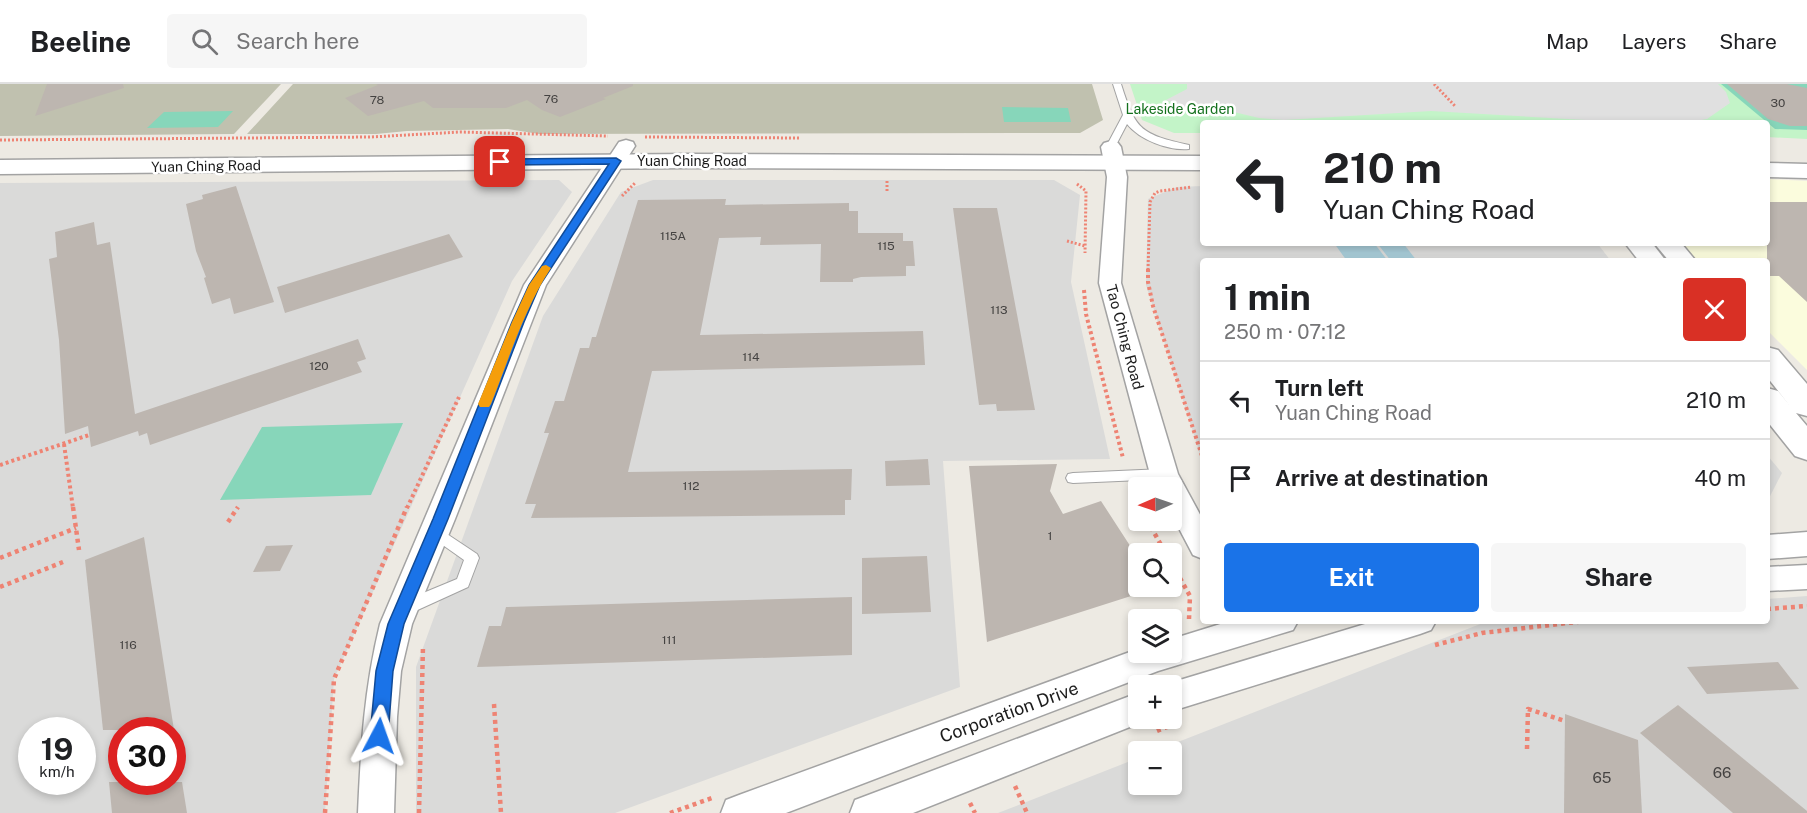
<!DOCTYPE html>
<html lang="en">
<head>
<meta charset="utf-8">
<style>
	body { margin:0; font-family:"Public Sans",sans-serif; background:#f6f6f6; color:#202124; height:100vh; display:flex; flex-direction:column; font-size:22px; white-space:nowrap }
	* { box-sizing:border-box; margin:0 }
	p { font-size:20px; color:#757577 }
	.icon { flex:none; width:33px; height:33px; fill:none; stroke:currentColor; stroke-width:2; stroke-linecap:round; stroke-linejoin:round }
	.map { position:relative; flex:1; overflow:hidden }
	.side { position:absolute; left:1200px; top:174px; width:570px; height:366px; display:flex; flex-direction:column; background:#fff; border-radius:6px; box-shadow:0 3px 9px #0003 }
	.side>* { flex:none }
	.guide { position:absolute; left:1200px; top:36px; width:570px; height:126px; border-radius:6px; box-shadow:0 3px 9px #0003; background:#fff; color:#202124; overflow:hidden }
	.needle { width:39px; rotate:268deg }
	.controls { position:absolute; left:1128px; top:393px; display:grid; gap:12px }
	.controls a { display:grid; place-items:center; width:54px; height:54px; border-radius:6px; background:#fff; box-shadow:0 3px 9px #0003; font-size:30px }
	.speed { position:absolute; left:18px; top:633px; display:flex; gap:12px; font-size:30px; font-weight:700; text-align:center }
	.speed>* { display:grid; place-content:center; width:78px; height:78px; border-radius:50%; background:#fff; box-shadow:0 3px 9px #0003; line-height:1 }
	.speed small { font-size:15px; font-weight:400 }
	.speed .limit { border:9px solid #d22; background:#fff; color:#111 }
	.pin { position:absolute; display:grid; place-items:center; width:51px; height:51px; color:#fff; margin:-26px; border-radius:12px; box-shadow:0 3px 9px #0006 }
	.me { position:absolute; width:66px; margin:-33px; rotate:4deg; stroke-linejoin:round; filter:drop-shadow(0 0 4px #0008) }
	.turn { display:flex; align-items:center; gap:21px; height:126px; padding:0 24px; font-size:27px }
	.turn .icon { width:78px; height:78px; stroke-width:2.5 }
	.turn b { display:block; font-size:42px; line-height:51px }
	.round { display:grid; place-items:center; flex:none; width:63px; height:63px; border-radius:6px; background:#f6f6f6 }
	.summary { display:flex; align-items:center; justify-content:space-between; height:102px; padding:0 24px }
	h1 { font-size:36px; font-weight:700; line-height:45px }
	.primary-button { display:flex; gap:12px; margin-top:auto; padding:12px 24px }
	.primary-button a { flex:1; height:69px; border-radius:6px; background:#1a73e8; color:#fff; font-size:24px; font-weight:700; line-height:69px; text-align:center }
	.primary-button a+a { background:#f6f6f6; color:#202124 }
	ul { padding:0; list-style:none }
	li { display:flex; align-items:center; gap:18px; height:78px; padding:0 24px; border-top:2px solid #e0e0e0 }
	li div { flex:1 }
	li b { display:block; font-size:22px }
	li em { font-style:normal }
	header { display:flex; align-items:center; gap:36px; box-sizing:border-box; height:84px; padding:0 30px; background:#fff; border-bottom:2px solid #e0e0e0 }
	header strong { font-size:28px }
	nav { display:flex; gap:33px; margin-inline-start:auto; font-size:21px }
	.search { width:420px; height:54px; background:#f6f6f6; display:flex; align-items:center; gap:15px; box-sizing:border-box; padding:0 21px; border-radius:6px; color:#757577; font-size:22px }
	.map>svg:first-child { display:block }
</style>
</head>
<body>
<header>
<strong>Beeline</strong>
<div class="search"><svg class="icon" aria-label="search" viewBox="0 0 24 24"><circle cx="10" cy="10" r="6"/><path d="M15 15l6 6"/></svg>Search here</div>
<nav><a>Map</a><a>Layers</a><a>Share</a></nav>
</header>
<div class="map">
<svg width="1807" height="729" viewBox="0 0 1807 729">
	<rect width="100%" height="100%" fill="#edeae3"/>
	<g fill="#dadad9" fill-rule="evenodd">
		<path d="M559,96L572,108L512,197L334,595L325,729H0V99ZM32,646H82V698H32ZM122,646H172V698H122Z"/>
		<path d="M653,96H1054L1080,111L1071,198L1110,375L943,377L960,603L615,729H416V583L543,232L621,108Z"/>
		<path d="M1203,102V159H1597L1611,177H1203V379L1146,201L1148,115L1177,103Z"/>
		<path d="M1767,371L1782,389L1767,418Z"/>
		<path d="M1807,512V729H998L1138,674V700H1172V668L1155,667L1488,537H1767V515Z"/>
	</g>
	<path fill="#fbfcdd" d="M1767,95L1807,97V286L1767,246V177H1698L1680,159H1767Z"/>
	<g fill="#c0c1af">
		<path d="M0,0H281L234,50L0,52Z"/>
		<path d="M293,0H1092L1103,36L1080,49L539,50L508,45L407,47L376,50H247Z"/>
	</g>
	<path fill="#c3f4c8" d="M1130,0H1807V55L1767,53V39H1203V49H1174L1142,36Z"/>
	<g fill="#87d6ba">
		<path d="M1721,0H1807V46L1775,45Z"/>
		<path d="M1002,23L1068,24L1071,38H1004Z"/>
		<path d="M233,27L218,43L147,44L164,28Z"/>
		<path d="M403,339L371,411L220,416L262,343Z"/>
	</g>
	<path fill="#e0e0e0" d="M1187,0H1718L1726,8L1730,19L1707,35L1691,38L1603,37L1431,27L1284,36L1259,34L1217,24L1203,30L1166,16L1187,5Z"/>
	<g fill="#a7cbd7">
		<path d="M1334,159H1374L1388,177H1347Z"/>
		<path d="M1377,159H1403L1417,177H1391Z"/>
	</g>
	<g fill="#bdb6b0">
		<path d="M47,0H123L124,4L35,32Z"/>
		<path d="M376,0H633V2L603,14L606,15L560,33L542,26L527,16L506,24H433L424,17L368,32L345,14L378,1Z"/>
		<path d="M1727,0H1787L1807,4V42H1790L1768,35Z"/>
		<path d="M236,102L274,218L234,230L230,214L212,220L204,194L206,193L196,167L186,120L203,115L202,111Z"/>
		<path d="M726,115L725,121L849,119V127H858V149H903V157H913L915,182H906V192L861,193L853,195V198H820L821,160L760,161L761,153L719,154L700,251L923,247L925,281L652,287L628,388L852,385L851,416H845V431L531,434L536,420H525L549,349H544L555,317H564L580,264H589L592,253H596L638,116Z"/>
		<path d="M1767,118H1807V218L1779,192H1767Z"/>
		<path d="M953,124H997L1035,326L997,327L996,320L979,321Z"/>
		<path d="M94,138L97,161L110,158L135,330L358,255L366,275L357,278L362,288L150,361L147,349L139,352L137,342L138,347L91,363L88,342L65,350L59,256L49,175L57,173L55,148Z"/>
		<path d="M449,150L463,173L285,229L277,203Z"/>
		<path d="M928,375L930,401L886,402L885,377Z"/>
		<path d="M1057,380L1050,407L1063,430L1101,417L1138,474V489L1131,512L987,558L969,382Z"/>
		<path d="M144,453L174,646H103L85,476Z"/>
		<path d="M293,461L280,487L253,488L266,462Z"/>
		<path d="M927,472L931,528L862,530V474Z"/>
		<path d="M852,513V571L477,583L489,542H501L506,523Z"/>
		<path d="M1778,578L1799,605L1707,610L1687,583Z"/>
		<path d="M1678,621L1807,727V729H1733L1640,649Z"/>
		<path d="M1565,630L1638,656L1642,729H1564Z"/>
		<path d="M109,698H182L187,729H112Z"/>
	</g>
	<g fill="none" stroke-linecap="round" stroke-linejoin="round">
		<defs>
			<g id="service">
				<path d="M1113,0H1121C1136,48 1142,50 1189,61V65C1169,67 1140,56 1127,40L1114,65H1108L1106,63L1123,31Z"/>
				<path d="M1164,385L1169,386L1171,390L1169,394L1164,395L1073,399L1068,398L1066,394L1068,390L1073,389Z"/>
				<path d="M435,442L477,470L479,474L468,503L411,529L405,530L399,529L397,524L399,519L457,495L464,476L430,452L428,448L430,444Z"/>
			</g>
			<g id="minor">
				<path d="M626,56L633,58L635,62L546,201L455,435L412,540L401,587L397,633L394,729H358C361,662 364,606 380,540L524,201L619,58Z"/>
				<path d="M1111,57L1118,59L1121,63L1127,93L1121,199L1178,390L1203,436V475L1193,471L1172,431V404H1157L1150,390L1099,199L1107,93L1101,63L1104,59Z"/>
				<path d="M1807,448V472L1767,475V451Z"/>
				<path d="M1807,481V505L1767,507V483Z"/>
				<path d="M1230,537H1298L1293,546L1158,587L786,729H721L726,716L739,711L1138,565V568H1172V555Z"/>
				<path d="M1375,537H1436L1431,546L1420,550L1172,627V602H1160Z"/>
				<path d="M1138,609V634L1150,635L913,729H850L855,716Z"/>
			</g>
			<g id="tertiary">
				<path d="M691,70L1203,72V86L691,84L0,90V76Z"/>
				<path d="M1767,79L1807,80V94L1767,93Z"/>
				<path d="M1625,159H1652L1666,177H1639Z"/>
				<path d="M1654,159H1681L1696,177H1669Z"/>
				<path d="M1767,263L1778,266L1807,300V332L1796,329L1807,342V376L1795,372L1767,337V304L1778,307L1791,323L1767,293Z"/>
			</g>
		</defs>
		<use href="#service" stroke="#a3a3a3" stroke-width="2"/>
		<use href="#minor" stroke="#a3a3a3" stroke-width="3"/>
		<use href="#tertiary" stroke="#a3a3a3" stroke-width="3"/>
		<g stroke="#ee8373" stroke-width="3" stroke-dasharray="2 2" stroke-linecap="butt">
			<path d="M1434,0L1455,22"/>
			<path d="M645,53L800,54"/>
			<path d="M0,56L371,53L460,48L608,52"/>
			<path d="M887,97V108"/>
			<path d="M1077,100L1086,107L1085,169"/>
			<path d="M622,112L636,98"/>
			<path d="M1067,157L1085,162"/>
			<path d="M1148,186L1150,118L1155,109L1160,107L1192,103"/>
		</g>
		<g stroke="#ee8373" stroke-width="4" stroke-dasharray="3 3" stroke-linecap="butt">
			<path d="M1148,185V198L1153,222L1203,375"/>
			<path d="M1084,206L1086,230L1123,374"/>
			<path d="M64,360L73,424"/>
			<path d="M0,381L89,351"/>
			<path d="M1134,410L1138,420"/>
			<path d="M407,424L459,313"/>
		</g>
		<g stroke="#ee8373" stroke-width="4.5" stroke-dasharray="4 4" stroke-linecap="butt">
			<path d="M73,423L79,466"/>
			<path d="M1147,436L1166,470"/>
			<path d="M228,438L238,423"/>
			<path d="M0,474L76,444"/>
			<path d="M1172,480L1190,512L1189,535"/>
			<path d="M0,503L63,478"/>
			<path d="M1767,525L1807,522"/>
			<path d="M1435,561L1482,549L1585,537"/>
			<path d="M494,620L501,729"/>
			<path d="M1157,647L1172,641"/>
			<path d="M1527,665L1528,625L1565,637"/>
			<path d="M1015,702L1027,729"/>
			<path d="M970,719L975,729"/>
			<path d="M325,729L334,595L407,423"/>
			<path d="M419,729L423,562"/>
			<path d="M670,729L712,714"/>
		</g>
		<use href="#service" fill="#fff" fill-rule="evenodd"/>
		<use href="#minor" fill="#fff" fill-rule="evenodd"/>
		<use href="#tertiary" fill="#fff" fill-rule="evenodd"/>
	</g>
	<path fill="#1a73e8" stroke="#114b97" stroke-width="1.5" d="M616,74L621,77L540,201L524,238L448,435L404,540L393,587L388,652L385,658L379,660L373,658L370,652L376,587L388,540L433,435L512,238L529,201L609,80L500,81L495,78L500,75Z"/>
	<path fill="#f59e0b" d="M546,181L551,184C524,225 509,275 491,320L489,323H480L478,320L512,238L529,201L542,182Z"/>
	<g text-anchor="middle" dominant-baseline="central" stroke-width="5" stroke-linejoin="round" paint-order="stroke">
		<g font-size="12" fill="#444241">
			<text x="551" y="15">76</text>
			<text x="377" y="16">78</text>
			<text x="1778" y="19">30</text>
			<text x="673" y="152">115A</text>
			<text x="886" y="162">115</text>
			<text x="999" y="226">113</text>
			<text x="751" y="273">114</text>
			<text x="319" y="282">120</text>
			<text x="691" y="402">112</text>
			<text x="1050" y="452">1</text>
			<text x="669" y="556">111</text>
			<text x="128" y="561">116</text>
		</g>
		<g font-size="14" fill="#14711e" stroke="#fff">
			<text x="1180" y="25">Lakeside Garden</text>
		</g>
		<g font-size="14" fill="#1c1c1c" stroke="#fff">
			<text x="692" y="77">Yuan Ching Road</text>
			<text transform="translate(206 82) rotate(-1)">Yuan Ching Road</text>
		</g>
		<g font-size="15" fill="#1c1c1c" stroke="#fff">
			<text transform="translate(1125 253) rotate(75)">Tao Ching Road</text>
		</g>
		<g font-size="15" fill="#444241">
			<text x="1722" y="688">66</text>
			<text x="1602" y="693">65</text>
		</g>
		<g font-size="18" fill="#1c1c1c" stroke="#fff">
			<text transform="translate(1009 628) rotate(-20)">Corporation Drive</text>
		</g>
	</g>
</svg>
<div class="controls">
<a><svg class="needle" viewBox="-14 -14 28 28"><path d="M0-13l5 13h-10z" fill="#e53935"/><path d="M0 13l5-13h-10z" fill="#757577"/></svg></a>
<a><svg class="icon" aria-label="search" viewBox="0 0 24 24"><circle cx="10" cy="10" r="6"/><path d="M15 15l6 6"/></svg></a>
<a><svg class="icon" aria-label="layers" viewBox="0 0 24 24"><path d="M12 4l9 5-9 5-9-5zM3 14l9 5 9-5"/></svg></a>
<a>+</a>
<a>−</a>
</div>
<div class="speed"><div>19<small>km/h</small></div><div class="limit">30</div></div>
<div class="pin" style="left:500px;top:78px;background:#d93025"><svg class="icon" aria-label="arrive" viewBox="0 0 24 24"><path d="M6 21V4h12l-3 4 3 4H6"/></svg></div>
<svg class="me" style="left:379px;top:652px" viewBox="-20 -20 40 40"><path d="M0-17L14 15 0 8-14 15z" fill="#1a73e8" stroke="#fff" stroke-width="4"/></svg>
<div class="guide">
<div class="turn"><svg class="icon" aria-label="left" viewBox="0 0 24 24"><path d="M17 20v-9H6M10 6l-5 5 5 5"/></svg><div><b>210 m</b>Yuan Ching Road</div></div>
</div>
<section class="side">
<div class="summary"><div><h1>1 min</h1><p>250 m · 07:12</p></div><a class="round" style="background:#d93025;color:#fff"><svg class="icon" aria-label="close" viewBox="0 0 24 24"><path d="M6 6l12 12M18 6L6 18"/></svg></a></div>
<ul>
<li><svg class="icon" aria-label="left" viewBox="0 0 24 24"><path d="M17 20v-9H6M10 6l-5 5 5 5"/></svg><div><b>Turn left</b><p>Yuan Ching Road</p></div><em>210 m</em></li>
<li><svg class="icon" aria-label="arrive" viewBox="0 0 24 24"><path d="M6 21V4h12l-3 4 3 4H6"/></svg><div><b>Arrive at destination</b></div><em>40 m</em></li>
</ul>
<div class="primary-button"><a>Exit</a><a>Share</a></div>
</section>
</div>
</body>
</html>
